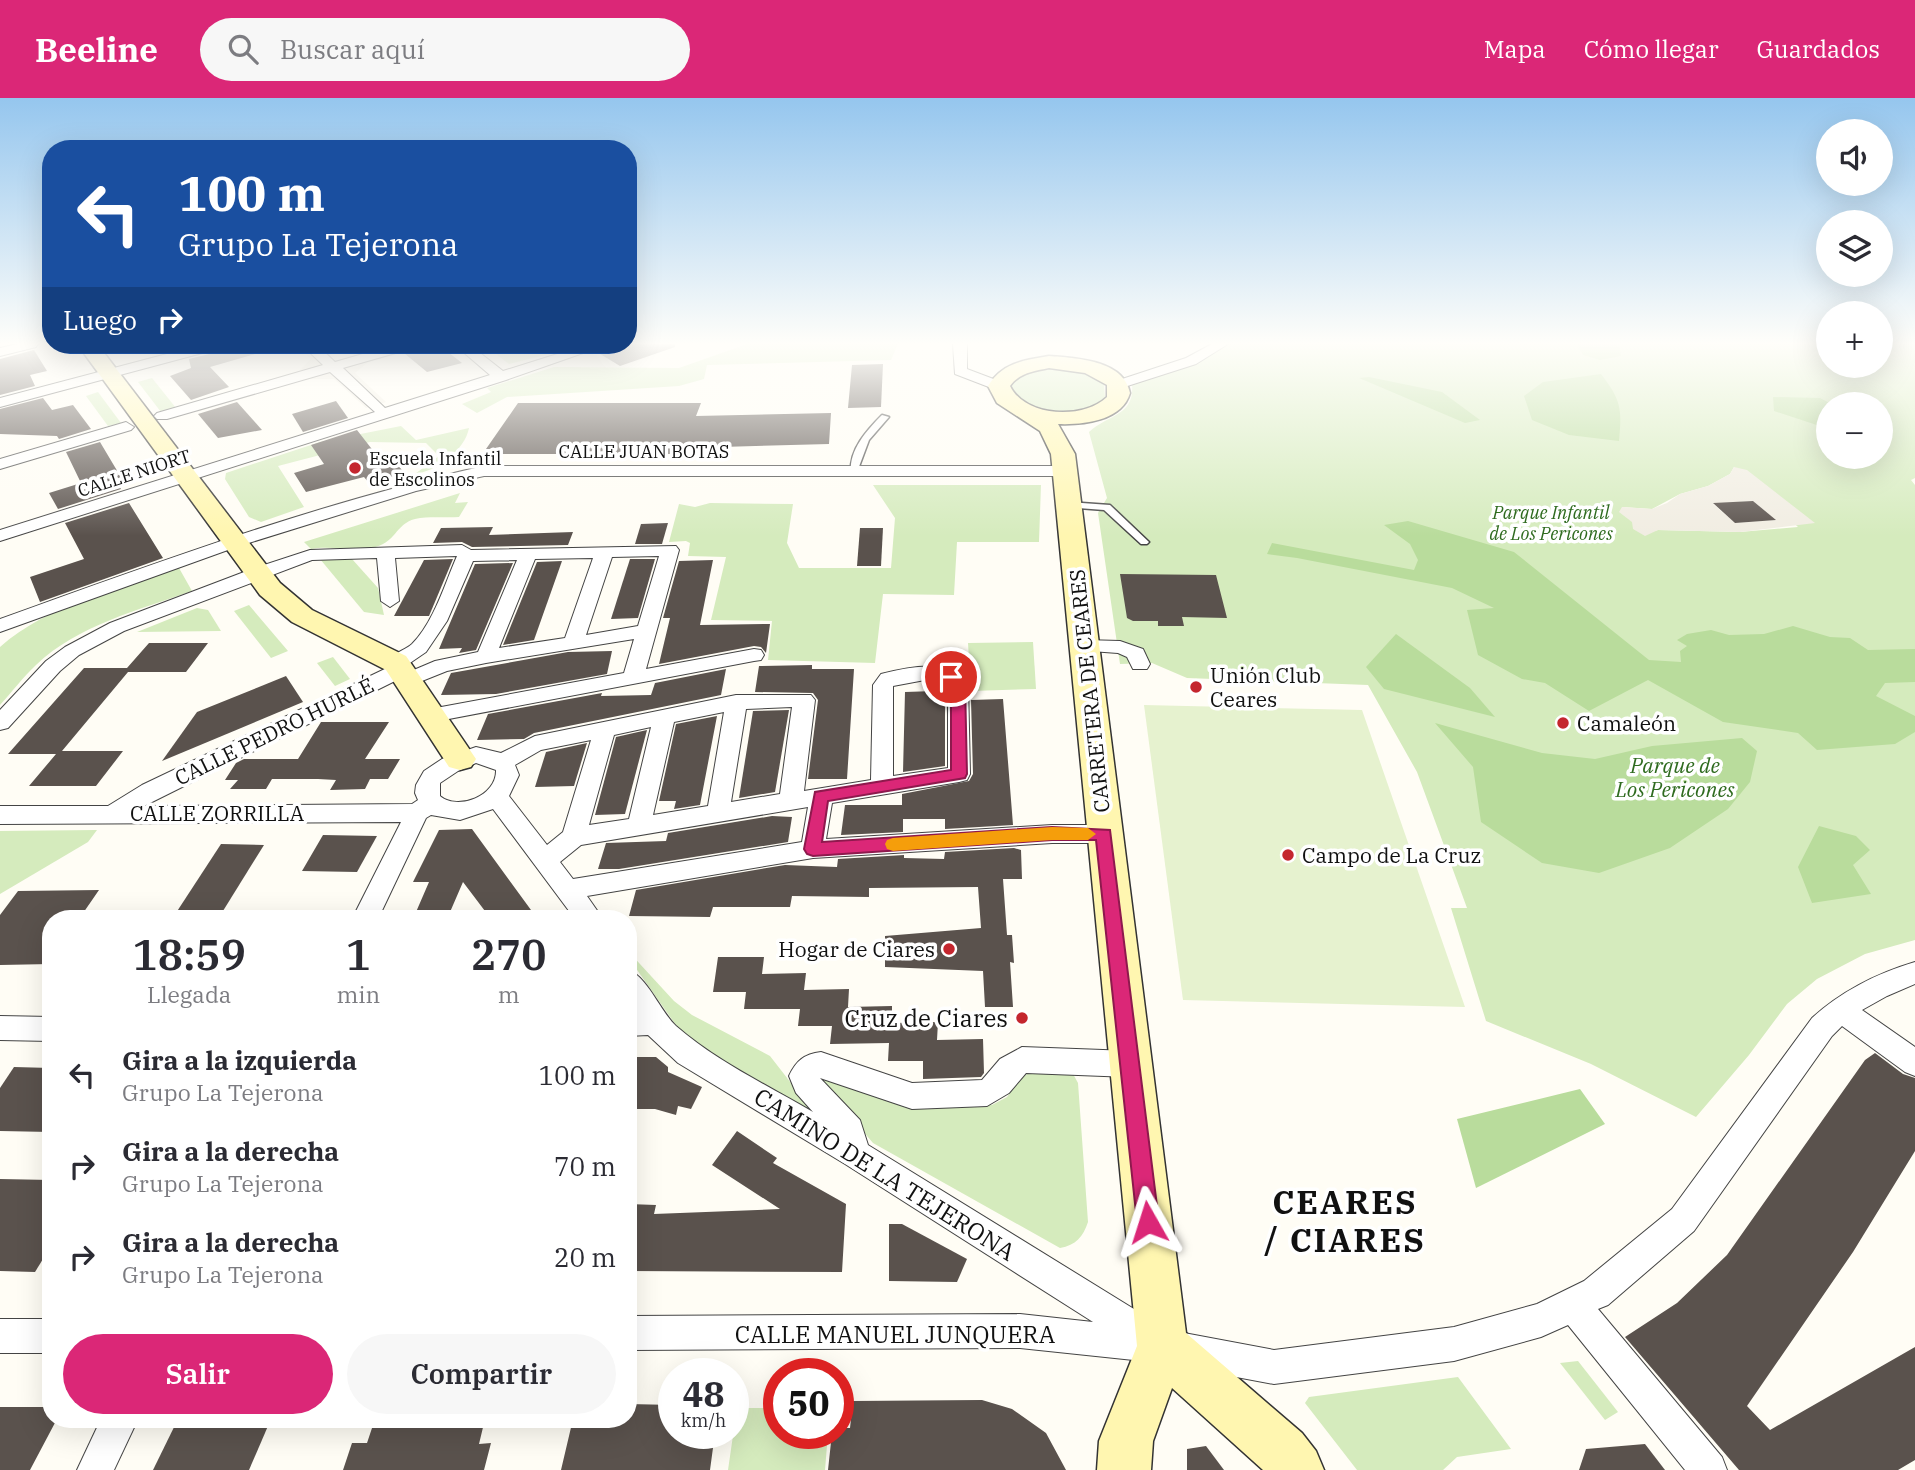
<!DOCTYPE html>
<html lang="es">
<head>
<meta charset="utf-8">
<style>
	body { margin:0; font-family:"IBM Plex Serif",serif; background:#f7f7f7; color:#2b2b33; height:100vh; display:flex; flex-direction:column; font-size:26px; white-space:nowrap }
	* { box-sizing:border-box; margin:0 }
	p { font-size:23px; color:#7c7c81 }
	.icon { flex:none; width:38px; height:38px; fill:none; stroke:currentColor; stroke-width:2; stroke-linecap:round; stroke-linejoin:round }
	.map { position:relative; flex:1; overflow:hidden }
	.drawer { position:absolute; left:42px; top:812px; width:595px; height:518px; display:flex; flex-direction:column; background:#fff; border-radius:28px; box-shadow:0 7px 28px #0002 }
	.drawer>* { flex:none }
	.guide { position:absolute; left:42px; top:42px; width:595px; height:214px; border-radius:28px; box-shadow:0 7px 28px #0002; background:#1a4fa0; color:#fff; overflow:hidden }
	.controls { position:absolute; left:1816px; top:21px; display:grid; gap:14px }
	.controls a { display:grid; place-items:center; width:77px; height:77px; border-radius:50%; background:#fff; box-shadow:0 7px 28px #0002; font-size:35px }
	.speed { position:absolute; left:658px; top:1260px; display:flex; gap:14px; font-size:35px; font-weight:700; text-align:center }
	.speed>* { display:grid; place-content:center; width:91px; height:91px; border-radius:50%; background:#fff; box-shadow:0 7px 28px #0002; line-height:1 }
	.speed small { font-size:18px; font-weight:400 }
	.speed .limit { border:10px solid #d22; background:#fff; color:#111 }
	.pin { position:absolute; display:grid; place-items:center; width:60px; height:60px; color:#fff; margin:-30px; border:4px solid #fff; border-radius:50%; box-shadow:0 2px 7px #0007 }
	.me { position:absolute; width:77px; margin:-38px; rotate:354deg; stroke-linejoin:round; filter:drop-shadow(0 0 5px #0008) }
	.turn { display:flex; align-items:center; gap:24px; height:147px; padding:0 21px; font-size:32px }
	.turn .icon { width:91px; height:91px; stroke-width:2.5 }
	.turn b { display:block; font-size:49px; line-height:60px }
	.then { display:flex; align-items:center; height:66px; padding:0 21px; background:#0003; gap:14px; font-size:26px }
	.eta { display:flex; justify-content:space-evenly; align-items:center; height:119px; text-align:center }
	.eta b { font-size:42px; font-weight:600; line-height:49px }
	.cta { display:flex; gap:14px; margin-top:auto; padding:14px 21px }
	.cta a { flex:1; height:80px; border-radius:42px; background:#db2777; color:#fff; font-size:28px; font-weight:600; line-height:80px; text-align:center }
	.cta a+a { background:#f7f7f7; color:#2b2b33 }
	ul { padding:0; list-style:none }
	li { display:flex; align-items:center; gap:21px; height:91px; padding:0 21px }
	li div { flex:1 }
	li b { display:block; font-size:26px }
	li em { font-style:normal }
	header { display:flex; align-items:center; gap:42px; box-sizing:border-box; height:98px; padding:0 35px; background:#db2777; color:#fff }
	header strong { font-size:33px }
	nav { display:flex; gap:38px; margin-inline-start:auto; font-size:24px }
	.search { width:490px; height:63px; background:#f7f7f7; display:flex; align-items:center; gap:18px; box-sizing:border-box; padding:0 24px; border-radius:38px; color:#7c7c81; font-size:26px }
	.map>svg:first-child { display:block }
</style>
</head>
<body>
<header>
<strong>Beeline</strong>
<div class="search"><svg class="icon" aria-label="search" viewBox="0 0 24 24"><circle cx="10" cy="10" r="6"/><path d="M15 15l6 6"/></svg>Buscar aquí</div>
<nav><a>Mapa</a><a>Cómo llegar</a><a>Guardados</a></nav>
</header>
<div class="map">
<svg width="1915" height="1372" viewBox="0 0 1915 1372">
	<rect width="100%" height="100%" fill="#fffdf5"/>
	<g fill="#d5ebbd" fill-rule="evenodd">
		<path d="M747,246H898L891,262L707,267L704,281L679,288L507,299L477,315L462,306L491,294L487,290L554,269L679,270Z"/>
		<path d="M1229,246H1829V268H1881V246H1915V380L1911,382L1915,387V842L1865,856L1817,881L1787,906L1749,957L1696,1019L1591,966L1486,923L1451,810H1467L1417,674L1368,587L1187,580L1152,565L1120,566L1098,415L1107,400L1089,334C1109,316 1135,318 1132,286L1196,265ZM1829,306H1881V359H1829ZM1734,369L1798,429L1740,434L1658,432L1651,434L1633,424L1622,409L1652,411L1680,396L1708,388L1730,376Z"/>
		<path d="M484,247H585L509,266Z"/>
		<path d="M1045,271C1066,270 1088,272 1104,287L1105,299C1088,319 1041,320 1019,305C1016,302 1012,295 1010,290C1016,276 1031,274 1045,271Z"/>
		<path d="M152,280L176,310L161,314L138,284Z"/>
		<path d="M98,294L121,325L108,328L86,298Z"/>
		<path d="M401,328L416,342L469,330C465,352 437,373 415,376L439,358L426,345L370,344L278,368L304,409L261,424L249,419L225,381L226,375L320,344Z"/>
		<path d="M873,387H1041L1039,444H957L954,497L883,496L875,565L768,562L772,523L711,522L726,459L688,458L690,445L686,443L669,444L679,406L695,409L710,405L793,406L787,445L799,470H891L895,420Z"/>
		<path d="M460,395L455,405L468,404L459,419C445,420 428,418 415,421C395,426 396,446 371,450C351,454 331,447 311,451L304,444Z"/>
		<path d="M320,461H352L378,490L384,517L364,514Z"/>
		<path d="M179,470L192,493C139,512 78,527 36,567C23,579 12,594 0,607V549C48,506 119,492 179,470Z"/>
		<path d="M249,507L288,553L271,560L234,513Z"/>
		<path d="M197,510L208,512L221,533L137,534Z"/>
		<path d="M1033,544L1036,591L971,593L968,545Z"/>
		<path d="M333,559L350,581L335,588L317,565Z"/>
		<path d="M97,732L88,744L0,796V733Z"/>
		<path d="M628,853L674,903L692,917L770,958L812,1012L829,1026L700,950L680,933L628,859Z"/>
		<path d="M1072,974L1078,985L1088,1124C1083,1139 1076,1147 1060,1150L873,1045L822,985L827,976L912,1009L992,1007L1007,999L1021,979L1030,975Z"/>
		<path d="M1578,1263L1618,1314L1605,1322L1560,1265Z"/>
		<path d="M1458,1279L1511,1351L1457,1359L1443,1372H1357L1305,1305L1309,1299Z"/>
		<path d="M737,1310H779V1335H828L825,1372H728Z"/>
	</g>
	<g fill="#b9dc9c">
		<path d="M1577,246H1619L1621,258L1600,262L1583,257Z"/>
		<path d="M1601,276C1621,302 1622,310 1619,343L1569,337L1532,322L1524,298L1543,284Z"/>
		<path d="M1369,279L1442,294L1480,322L1465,325L1359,280Z"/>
		<path d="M1773,299L1820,300L1831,306L1829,331L1774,313Z"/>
		<path d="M1408,423L1514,454L1649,562L1681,564L1680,553L1687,548L1677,542L1687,536L1711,532L1729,537L1764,536L1793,528L1830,539L1850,540L1868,552L1915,551V584L1885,585L1876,598L1915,618V634L1895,646L1817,652L1798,635L1723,624L1648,582L1589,613L1545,585L1522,581L1478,557L1467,512L1494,510L1452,490L1297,460L1267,456L1272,445L1414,472L1418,462L1410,446L1384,427Z"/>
		<path d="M1396,536L1470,590L1495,619L1384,591L1366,569Z"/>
		<path d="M1435,625L1542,655L1595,661L1652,648L1742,640L1757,653L1750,684L1728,711L1670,750L1599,775L1542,765L1481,724L1473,669Z"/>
		<path d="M1819,728L1856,738L1870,752L1853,767L1871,796L1812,805L1798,769Z"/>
		<path d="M1580,991L1605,1026L1476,1090L1457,1021Z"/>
	</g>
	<path fill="#e6f2cf" d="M1144,607L1362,612L1465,909L1183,902Z"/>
	<g fill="#f1ede2" fill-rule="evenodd">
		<path d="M296,247H321L330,255L355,256L386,247H429L367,265L355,275L386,304L366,310L334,281H307L197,314L192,304L299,273L311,261Z"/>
		<path d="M1734,369L1747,372L1815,425L1740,434L1658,432L1645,438L1633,431L1632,424L1619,414L1622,409L1652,411L1667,405L1680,396L1708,388L1730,376ZM1753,403L1775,422L1735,425L1713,406Z"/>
	</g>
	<g fill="#5a524d">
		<path d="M628,246H675V249L620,268L597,254Z"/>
		<path d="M226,247H265L266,253L210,269L229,289L191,302L170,278L191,270L189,261L222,253Z"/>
		<path d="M429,247H439L462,265L427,274L404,255Z"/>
		<path d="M34,252L47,273L30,277L35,288L0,297V261Z"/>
		<path d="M883,266L881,309L848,310L852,267Z"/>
		<path d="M43,300L52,312L73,307L91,331L59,341L57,338L0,336V311Z"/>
		<path d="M336,303L348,320L303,334L292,316Z"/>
		<path d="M237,304L262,332L218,340L198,316Z"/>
		<path d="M518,305H701L696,318L831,315L829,346L686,350L683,356H492L496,351H486Z"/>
		<path d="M357,332L378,359L390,356L404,375L369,385L364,379L306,394L294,375L324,366L311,347Z"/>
		<path d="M100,344L125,386L119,388L121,391L58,411L49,395L81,385L66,354Z"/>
		<path d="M1753,403L1776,422L1735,425L1713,405Z"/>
		<path d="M129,405L163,460L40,504L30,479L84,461L65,425Z"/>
		<path d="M668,425L662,446H635L641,426Z"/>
		<path d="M493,429L489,437L573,434L568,447L472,449L462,444L433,445L441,430Z"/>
		<path d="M860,430H883L881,468H857Z"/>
		<path d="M453,461L429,518H394L424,462Z"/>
		<path d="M630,461H655L638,520L611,521Z"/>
		<path d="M713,462L700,527L770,526L766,555L761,549L754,548L659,566L670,520H663L679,463Z"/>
		<path d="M562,463L534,542L503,547L537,464Z"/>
		<path d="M513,465L476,552L459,555L462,550L439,551L475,466Z"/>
		<path d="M1120,476L1216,477L1227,520L1182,519L1184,528H1158V523H1133L1127,520Z"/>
		<path d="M149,545H208L186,574H128L62,653H123L96,688H29L56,656H8L84,570H127Z"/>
		<path d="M612,553L607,576L496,596L441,597L451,575L568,554Z"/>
		<path d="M812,567V571H854L847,681H808L818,602L813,595L755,594L759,568Z"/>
		<path d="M726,571L721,597L534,635L524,641L477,642L488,616L602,595L601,598L651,597L655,585Z"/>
		<path d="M286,578L303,604L162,663L197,614Z"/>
		<path d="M935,593L936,602H945V668L903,674L905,594Z"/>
		<path d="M1003,601L1013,727L945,731V721H903V734L841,737L845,707H902V696L969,683L973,676L971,602Z"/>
		<path d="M789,612L775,694L739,700L753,613Z"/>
		<path d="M717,618L700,707L674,711L676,703H659L676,626Z"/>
		<path d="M321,624H389L365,661H400L388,681H370L365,691L330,692L336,682L318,681H272L266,691H230L238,682H225L236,665L244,661H298Z"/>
		<path d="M647,632L625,716L595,717L616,639Z"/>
		<path d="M587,645L574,688L535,689L546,654Z"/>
		<path d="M772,718L792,719L788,744L619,771H598L606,745L666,743L668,735Z"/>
		<path d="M472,731L531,812L516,821H491L463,784L447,821H413L429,784H413L439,732Z"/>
		<path d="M323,737L377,738L357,774L302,773Z"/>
		<path d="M221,746L264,747L218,821H172Z"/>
		<path d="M1014,750L1021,752L1022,781H1003L1007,837H1012L1014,865L1010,864L1013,909H985L983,873L885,869V838L981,830L978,789L869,790V799L792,798L790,809H713L710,819L629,818L636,792L785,767L837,769L838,761L904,757V760L944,761L945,754Z"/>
		<path d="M99,792L79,821H51V866L0,867V817L18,793Z"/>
		<path d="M718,859H764L762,876L806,875L804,892L849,891L848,909L892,908V925L938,924L937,942L983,941L984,975L981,979L923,981V963H888L889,945L830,946L832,928H798L800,911H744L746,894H713Z"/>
		<path d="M1875,955L1903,976L1915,980V1053L1853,1154L1747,1308L1770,1332L1915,1249V1362L1898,1372H1739L1625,1239L1677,1205L1727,1157L1865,962Z"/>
		<path d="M628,959H656L668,969V974L702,989L691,1011L678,1008L676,1017L655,1011H628Z"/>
		<path d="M14,969L51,970V1034L0,1033V990Z"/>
		<path d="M737,1033L777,1060L773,1065L846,1106L842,1174L628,1173V1106L656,1107L654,1116L780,1111L712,1067Z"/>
		<path d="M0,1081L51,1082V1148L35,1174L0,1173Z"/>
		<path d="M889,1126H902L967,1161L957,1184L889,1183Z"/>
		<path d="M982,1302L1012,1311L1046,1335L1066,1372H828L832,1335H838V1330H850L853,1303Z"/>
		<path d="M628,1306L674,1307V1335H715L710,1372H561L573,1321H628Z"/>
		<path d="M0,1309H51V1321H57L30,1372H0Z"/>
		<path d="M178,1321H271L249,1372H153Z"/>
		<path d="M375,1321H485L479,1346L491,1345L484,1372H343L352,1345H367Z"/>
		<path d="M1645,1346L1665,1372H1579L1586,1351Z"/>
		<path d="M1206,1348L1224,1372H1187V1351Z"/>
	</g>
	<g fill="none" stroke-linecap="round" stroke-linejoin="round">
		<defs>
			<g id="lane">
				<path d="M882,317L889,319L869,342L857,374H851C849,352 867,332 882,317Z"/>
				<path d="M1068,404L1110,407L1149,444L1147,446H1141L1104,412L1065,409V405Z"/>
			</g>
			<g id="street">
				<path d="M17,246H38L36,249L0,258V250Z"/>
				<path d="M953,246H967V271L1004,285L1006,288L1004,291H994L955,276Z"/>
				<path d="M1212,246H1228L1196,266L1118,291L1111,287L1113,284L1186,260Z"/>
				<path d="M201,247H223L221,250L0,309V300Z"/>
				<path d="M302,247H317L335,264L394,247H415L413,250L343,270L385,310L490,277L455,247H470L503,273L586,247H606L506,282L0,443V432L375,314L330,274L167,321H157L154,318L157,315L323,267Z"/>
				<path d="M126,324L134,329L131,332L0,371V361Z"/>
				<path d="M484,368H1065L1073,373L1065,378H484L416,393L239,448L0,534V521C159,464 318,405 484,368Z"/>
				<path d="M462,447L471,452L676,448L679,452L646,571L754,551L761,552L764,557L761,562L754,563L433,624L425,622L422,617L425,612L624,575L634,541L486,565L447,573L407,589L400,587L397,582L144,708L412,706L418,702L415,695L416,687L424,673L442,661L476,649L501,655L535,638L736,597H811L815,602L804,693L871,682L873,587L881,576C905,570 951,559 968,585L970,676L967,682L959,684L832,705L826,741L1052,727H1104L1112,730L1116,736L1112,742L1104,745H1052L813,760L587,798L603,821H575L493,711L460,722L431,717L426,720L378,821H352L401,724L0,726V708H108L142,687L389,569L386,565C392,555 404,553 412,546C434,524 445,485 457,458L395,460L399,503L390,509L381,503L377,460L312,462L124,533L79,557L60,573L8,630L0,632V612L46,563L65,549L110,525L252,471L310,452ZM659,458L638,528L586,537L612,459ZM593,460L565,540L499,550L535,461ZM517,462L478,554L435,563L409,574L407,567L426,554L447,523L473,463ZM925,582L940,583L948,588V670L893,678V588ZM792,609L780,696L731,704L746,611ZM724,614L708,708L653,717L674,624ZM651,629L629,721L589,727L614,637ZM591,642L563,734L547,747L509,698L519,677L515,667L541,652ZM476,665L496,672C497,698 458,713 440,698V685L458,673ZM808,709L802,744L573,781L560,764L581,747Z"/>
				<path d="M1084,542L1120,543L1143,551L1150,566L1147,571H1133L1127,559L1118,555L1077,552L1074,548L1077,544Z"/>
				<path d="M1915,864V886L1887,898L1862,912L1915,949V978L1905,974L1842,928L1832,938L1694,1133L1608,1207L1598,1211L1722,1359L1727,1372H1685L1568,1227L1541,1239L1454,1263L1274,1286L1162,1265L1020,1250L628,1252V1218L1020,1216L1093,1224L845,1066L678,965L648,937L628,938V914H632L628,907V872C647,878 660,913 676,928C716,963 767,987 813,1014L796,995L789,978C796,963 804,956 821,954L912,985L982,982L1000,961L1022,949L1130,953L1140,957L1144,966L1140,975L1130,979L1026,975L1009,995L987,1008L912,1011L820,980L860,1022L868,1047L1168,1232L1274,1252L1454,1229L1537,1206L1584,1183L1672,1111L1812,920C1842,893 1875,876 1915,864Z"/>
				<path d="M0,918L51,919V943L0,942Z"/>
				<rect x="0" y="1221" width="51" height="34"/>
				<path d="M101,1321H138L114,1372H77Z"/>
			</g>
			<g id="secondary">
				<path d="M78,247H98L280,485L312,512L406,558L476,661L471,669L460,672L449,669L386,572L292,524L260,497Z"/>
				<path d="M1049,258C1076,260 1124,262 1130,295C1122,323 1083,327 1058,326L1075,356L1186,1235L1302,1335L1316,1353L1324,1372H1263L1172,1290L1153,1343L1151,1372H1097L1099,1343L1137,1248L1051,356L1040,333L997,305L988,288C1002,265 1024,262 1049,258ZM1049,270L1085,275L1107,287V299C1083,322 1025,319 1010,288C1019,275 1034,273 1049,270Z"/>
			</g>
		</defs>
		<use href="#lane" stroke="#444" stroke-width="3"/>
		<use href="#street" stroke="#444" stroke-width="2"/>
		<use href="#secondary" stroke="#333" stroke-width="3"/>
		<use href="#lane" fill="#fff" fill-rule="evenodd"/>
		<use href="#street" fill="#fff" fill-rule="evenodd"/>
		<use href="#secondary" fill="#fff6b0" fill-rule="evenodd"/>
	</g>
	<linearGradient id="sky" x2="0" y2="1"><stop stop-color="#95c6ee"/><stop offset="0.56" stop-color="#fffefa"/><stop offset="1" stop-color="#fffefa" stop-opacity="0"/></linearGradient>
	<rect width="1915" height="438" fill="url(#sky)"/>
	<path fill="#db2777" stroke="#8e194d" stroke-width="2" d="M951,574L957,576L965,585L967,676L965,680L828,703L822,744L1052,729L1110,732L1159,1124L1156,1132L1148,1136L1140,1132L1137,1124L1096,742H1052L813,758L807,756L804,751L815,694L951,672V587L944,579Z"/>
	<path fill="#f59e0b" d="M1052,729L1088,730L1096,736L1088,742H1052L893,753L887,751L885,746L887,742L893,740Z"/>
	<g fill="#c4262e" stroke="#fff" stroke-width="2.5">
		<circle cx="355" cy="370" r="7"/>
		<circle cx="1196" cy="589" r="7"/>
		<circle cx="1563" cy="625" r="7"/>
		<circle cx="1288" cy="757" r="7"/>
		<circle cx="949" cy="851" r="7"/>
		<circle cx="1022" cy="920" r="7"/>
	</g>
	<g text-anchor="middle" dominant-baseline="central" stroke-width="7" stroke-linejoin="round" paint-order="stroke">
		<g font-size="18" fill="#111" stroke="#fff">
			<text x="644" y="353">CALLE JUAN BOTAS</text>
			<text transform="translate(134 375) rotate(-18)">CALLE NIORT</text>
		</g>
		<g font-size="18" fill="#111" stroke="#fff" text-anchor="start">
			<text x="369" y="360">Escuela Infantil<tspan x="369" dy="21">de Escolinos</tspan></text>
		</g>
		<g font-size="18" font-style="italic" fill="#2f6b1f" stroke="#fff">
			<text x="1551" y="414">Parque Infantil<tspan x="1551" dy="21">de Los Pericones</tspan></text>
		</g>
		<g font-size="21" fill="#111" stroke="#fff" text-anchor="start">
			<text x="1210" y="577">Unión Club<tspan x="1210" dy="24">Ceares</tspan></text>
			<text x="1577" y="625">Camaleón</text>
			<text x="1302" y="757">Campo de La Cruz</text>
			<text x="935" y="851" text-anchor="end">Hogar de Ciares</text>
		</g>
		<g font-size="21" fill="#111" stroke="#fff">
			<text transform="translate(1089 593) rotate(-96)">CARRETERA DE CEARES</text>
			<text transform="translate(274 633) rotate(-26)">CALLE PEDRO HURLÉ</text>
			<text x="217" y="715">CALLE ZORRILLA</text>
		</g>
		<g font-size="21" font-style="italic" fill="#2f6b1f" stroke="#fff">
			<text x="1675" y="667">Parque de<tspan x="1675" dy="24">Los Pericones</tspan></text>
		</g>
		<g font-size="24" fill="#111" stroke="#fff" text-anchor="end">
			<text x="1008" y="920">Cruz de Ciares</text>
		</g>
		<g font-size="24" fill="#111" stroke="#fff">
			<text transform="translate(885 1076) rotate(32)">CAMINO DE LA TEJERONA</text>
			<text x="895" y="1236">CALLE MANUEL JUNQUERA</text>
		</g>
		<g font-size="33" font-weight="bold" letter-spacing="2" fill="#111" stroke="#fff">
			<text x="1345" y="1103">CEARES<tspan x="1345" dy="38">/ CIARES</tspan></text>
		</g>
	</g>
</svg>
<div class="controls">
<a><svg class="icon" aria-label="sound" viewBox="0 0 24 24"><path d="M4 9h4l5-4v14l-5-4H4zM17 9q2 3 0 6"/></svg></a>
<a><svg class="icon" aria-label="layers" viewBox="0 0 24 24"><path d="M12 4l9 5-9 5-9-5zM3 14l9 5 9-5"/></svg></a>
<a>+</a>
<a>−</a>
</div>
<div class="speed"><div>48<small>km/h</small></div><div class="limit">50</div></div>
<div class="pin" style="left:951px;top:579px;background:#d93025"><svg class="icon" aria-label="arrive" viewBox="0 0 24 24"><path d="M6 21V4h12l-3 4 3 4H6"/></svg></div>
<svg class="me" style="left:1148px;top:1124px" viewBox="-20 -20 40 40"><path d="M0-17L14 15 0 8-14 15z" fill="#db2777" stroke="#fff" stroke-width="4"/></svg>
<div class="guide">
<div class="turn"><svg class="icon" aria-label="left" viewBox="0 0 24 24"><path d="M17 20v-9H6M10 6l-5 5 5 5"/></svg><div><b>100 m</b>Grupo La Tejerona</div></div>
<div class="then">Luego<svg class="icon" aria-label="right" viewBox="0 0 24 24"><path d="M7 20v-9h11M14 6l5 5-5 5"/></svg></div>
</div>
<section class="drawer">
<div class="eta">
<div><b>18:59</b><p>Llegada</p></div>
<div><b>1</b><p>min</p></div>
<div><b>270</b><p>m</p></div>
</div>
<ul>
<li><svg class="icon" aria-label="left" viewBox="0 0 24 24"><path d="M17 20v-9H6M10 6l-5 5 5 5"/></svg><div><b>Gira a la izquierda</b><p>Grupo La Tejerona</p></div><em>100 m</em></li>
<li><svg class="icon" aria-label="right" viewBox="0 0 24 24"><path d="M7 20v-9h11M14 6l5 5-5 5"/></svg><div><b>Gira a la derecha</b><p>Grupo La Tejerona</p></div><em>70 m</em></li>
<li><svg class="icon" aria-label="right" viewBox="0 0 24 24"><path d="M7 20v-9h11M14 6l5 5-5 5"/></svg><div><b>Gira a la derecha</b><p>Grupo La Tejerona</p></div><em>20 m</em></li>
</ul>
<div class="cta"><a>Salir</a><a>Compartir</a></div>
</section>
</div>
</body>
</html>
